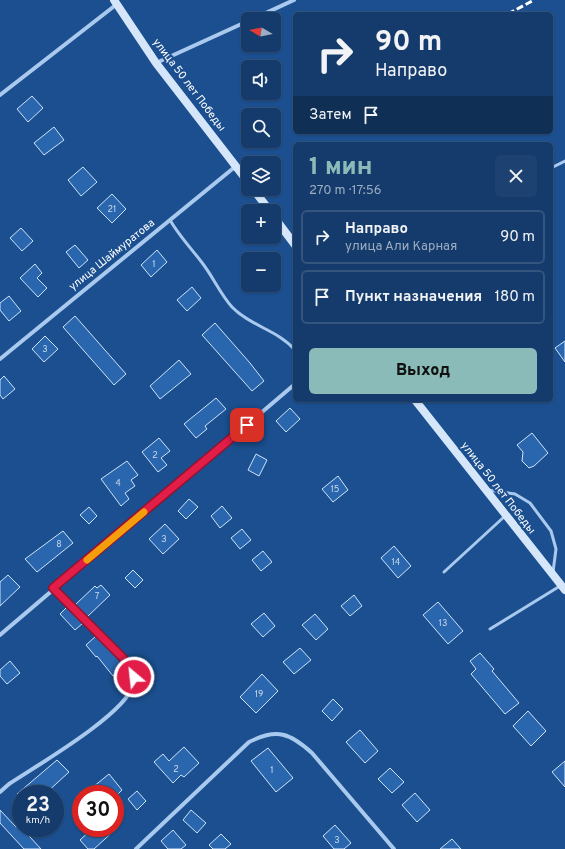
<!DOCTYPE html>
<html lang="ru">
<head>
<meta charset="utf-8">
<style>
	body { margin:0; font-family:Overpass,sans-serif; background:#1d4271; color:#f1f3f6; height:100vh; display:flex; flex-direction:column; font-size:15px; white-space:nowrap }
	* { box-sizing:border-box; margin:0 }
	p { font-size:13px; color:#9dadc1 }
	.icon { flex:none; width:22px; height:22px; fill:none; stroke:currentColor; stroke-width:2; stroke-linecap:round; stroke-linejoin:round }
	.map { position:relative; flex:1; overflow:hidden }
	.sheet { position:absolute; left:293px; top:142px; width:260px; height:260px; display:flex; flex-direction:column; background:#143b6b; border-radius:6px; box-shadow:0 1px 3px #0004,0 0 0 1px #33557e }
	.sheet>* { flex:none }
	.guide { position:absolute; left:293px; top:12px; width:260px; height:122px; border-radius:6px; box-shadow:0 1px 3px #0004,0 0 0 1px #33557e; background:#143b6b; color:#f1f3f6; overflow:hidden }
	.needle { width:26px; rotate:279deg }
	.buttons { position:absolute; left:241px; top:12px; display:grid; gap:8px }
	.buttons a { display:grid; place-items:center; width:40px; height:40px; border-radius:6px; background:#143b6b; box-shadow:0 1px 3px #0004,0 0 0 1px #33557e; font-size:20px }
	.speed { position:absolute; left:12px; top:785px; display:flex; gap:8px; font-size:20px; font-weight:700; text-align:center }
	.speed>* { display:grid; place-content:center; width:52px; height:52px; border-radius:50%; background:#143b6b; box-shadow:0 1px 3px #0004,0 0 0 1px #33557e; line-height:1 }
	.speed small { font-size:10px; font-weight:400 }
	.speed .limit { border:6px solid #d22; background:#fff; color:#111 }
	.pin { position:absolute; display:grid; place-items:center; width:34px; height:34px; color:#fff; margin:-17px; border-radius:8px; box-shadow:0 2px 6px #0006 }
	.me { position:absolute; width:44px; margin:-22px; rotate:332deg; stroke-linejoin:round; filter:drop-shadow(0 0 3px #0008) }
	.turn { display:flex; align-items:center; gap:14px; height:84px; padding:0 16px; font-size:18px }
	.turn .icon { width:52px; height:52px; stroke-width:2.5 }
	.turn b { display:block; font-size:28px; line-height:34px }
	.then { display:flex; align-items:center; height:38px; padding:0 16px; background:#0003; gap:8px; font-size:15px }
	.round { display:grid; place-items:center; flex:none; width:42px; height:42px; border-radius:6px; background:#1d4271 }
	.summary { display:flex; align-items:center; justify-content:space-between; height:68px; padding:0 16px }
	h1 { font-size:24px; font-weight:800; line-height:30px; color:#8bbbb9 }
	.button { display:flex; gap:8px; margin-top:auto; padding:8px 16px }
	.button a { flex:1; height:46px; border-radius:6px; background:#8bbbb9; color:#111; font-size:16px; font-weight:800; line-height:46px; text-align:center }
	ul { padding:0; list-style:none }
	li { display:flex; align-items:center; gap:12px; height:54px; margin:0 8px 6px; padding:0 8px; border:2px solid #33557e; border-radius:6px }
	li div { flex:1 }
	li b { display:block; font-size:15px }
	li em { font-style:normal }
	.map>svg:first-child { display:block }
</style>
</head>
<body>
<div class="map">
<svg width="565" height="849" viewBox="0 0 565 849">
	<rect width="100%" height="100%" fill="#1b4f8f"/>
	<g fill="#2a66ad" stroke="#cfe3fa">
		<path d="M32,96L43,108L28,122L17,109Z"/>
		<path d="M54,127L64,140L44,155L34,143Z"/>
		<path d="M83,167L97,182L81,196L68,180Z"/>
		<path d="M112,194L126,209L112,223L97,208Z"/>
		<path d="M21,228L33,241L22,251L10,238Z"/>
		<path d="M75,245L88,260L79,268L66,252Z"/>
		<path d="M157,250L167,262L151,277L141,265Z"/>
		<path d="M35,264L42,273L37,278L47,288L38,297L20,278Z"/>
		<path d="M192,287L201,298L187,311L177,300Z"/>
		<path d="M9,296L21,311L9,321L0,310V303Z"/>
		<path d="M75,316L126,374L114,385L63,327Z"/>
		<path d="M215,323L250,363L264,381L252,391L202,335Z"/>
		<path d="M45,336L58,349L44,362L32,349Z"/>
		<path d="M565,341V362L555,348Z"/>
		<path d="M179,360L191,374L160,399L150,386Z"/>
		<path d="M4,376L15,389L3,399L0,395V380Z"/>
		<path d="M216,398L226,409L205,426L207,429L196,438L184,424Z"/>
		<path d="M290,408L300,419L286,432L276,421Z"/>
		<path d="M532,433L548,453L534,466L529,468L522,461L523,452L517,445Z"/>
		<path d="M159,438L170,451L161,458L167,465L158,472L142,452Z"/>
		<path d="M256,454L267,460L259,476L248,470Z"/>
		<path d="M127,461L138,475L131,480L135,486L125,493L129,499L121,506L101,479Z"/>
		<path d="M338,476L348,490L333,502L322,489Z"/>
		<path d="M189,499L198,507L186,519L178,511Z"/>
		<path d="M222,506L232,518L220,528L211,516Z"/>
		<path d="M89,507L97,516L89,524L80,515Z"/>
		<path d="M165,524L179,539L163,554L149,539Z"/>
		<path d="M242,529L251,540L240,549L231,538Z"/>
		<path d="M63,531L73,543L37,572L25,559Z"/>
		<path d="M394,546L411,566L398,578L381,558Z"/>
		<path d="M263,551L272,562L261,571L252,560Z"/>
		<path d="M133,570L143,580L135,588L125,578Z"/>
		<path d="M8,575L20,587L0,606V582Z"/>
		<path d="M101,585L110,595L87,617L75,605L95,586L97,588Z"/>
		<path d="M354,595L362,606L350,616L341,606Z"/>
		<path d="M438,602L463,631L448,644L423,615Z"/>
		<path d="M67,607L83,623L75,630L60,614Z"/>
		<path d="M264,613L275,626L263,637L251,624Z"/>
		<path d="M315,614L328,629L316,640L302,625Z"/>
		<path d="M96,636L120,660L126,669L130,681L127,688L117,674L113,676L97,656L96,657L86,645Z"/>
		<path d="M300,648L311,660L294,674L283,662Z"/>
		<path d="M480,653L494,669L492,671L519,703L505,714L471,674L476,669L470,661Z"/>
		<path d="M10,661L20,673L7,684L0,676V670Z"/>
		<path d="M133,667L142,678L137,683V677Z"/>
		<path d="M262,674L278,691L256,713L240,697Z"/>
		<path d="M333,699L343,709L332,721L322,711Z"/>
		<path d="M528,711L546,731L531,746L513,726Z"/>
		<path d="M360,730L378,751L365,763L346,742Z"/>
		<path d="M184,747L199,763L184,777L181,775L173,783L154,762L163,754L169,761Z"/>
		<path d="M268,748L293,778L276,792L251,761Z"/>
		<path d="M57,760L69,772L45,794H17Z"/>
		<path d="M565,761V787L552,772Z"/>
		<path d="M390,768L404,782L392,793L378,779Z"/>
		<path d="M109,774L122,790L118,794H99L93,787Z"/>
		<path d="M137,791L146,801L137,810L128,799Z"/>
		<path d="M415,793L430,810L417,822L402,805Z"/>
		<path d="M0,810L16,827L19,825L41,849H24L0,823Z"/>
		<path d="M191,810L206,823L197,833L183,820Z"/>
		<path d="M335,825L351,843L344,849H334L323,836Z"/>
		<path d="M93,828H117L94,849H88L80,840Z"/>
		<path d="M173,830L186,845L181,849H168L161,841Z"/>
		<path d="M221,834L231,844L225,849H213L209,845Z"/>
		<path d="M452,839L461,849H440Z"/>
	</g>
	<g fill="none" stroke-linecap="round" stroke-linejoin="round">
		<g stroke="#a9c9ee" stroke-width="3">
			<path d="M551,168L565,161"/>
			<path d="M170,220C179,236 192,249 203,264C213,277 221,295 232,307C250,326 278,330 295,350"/>
			<path d="M488,490L515,494L530,503L551,531L556,549L553,572"/>
			<path d="M444,572L505,516"/>
			<path d="M490,629L560,586"/>
		</g>
		<g stroke="#a9c9ee" stroke-width="4">
			<path d="M253,19L294,0"/>
			<path d="M156,63L248,21"/>
			<path d="M0,95L117,4"/>
			<path d="M0,359L236,166"/>
			<path d="M0,635L295,384"/>
			<path d="M0,792L9,784C36,766 126,714 133,685C135,674 129,666 123,658L53,588"/>
			<path d="M136,849L249,742C277,728 290,733 312,753L394,849"/>
		</g>
		<g stroke="#d6e6fa" stroke-width="8">
			<path d="M114,0L156,63L248,182"/>
			<path d="M253,189L270,211"/>
			<path d="M274,217L295,245"/>
			<path d="M415,400L565,590"/>
		</g>
		<path stroke="#fff" stroke-width="3" stroke-dasharray="7 3" stroke-linecap="butt" d="M508,14L534,0"/>
	</g>
	<g fill="none" stroke-linecap="round" stroke-linejoin="round">
		<defs>
			<path id="route" d="M134,677L130,667L123,658L53,588L247,425"/>
		</defs>
		<use href="#route" stroke="#92132f" stroke-width="10"/>
		<use href="#route" stroke="#e11d48" stroke-width="7"/>
		<path stroke="#f59e0b" stroke-width="7" d="M87,560L144,512"/>
	</g>
	<g text-anchor="middle" dominant-baseline="central" stroke-width="4" stroke-linejoin="round" paint-order="stroke">
		<g font-size="9" fill="#cad9ea">
			<text x="112" y="209">21</text>
			<text x="154" y="264">1</text>
			<text x="45" y="349">3</text>
			<text x="155" y="455">2</text>
			<text x="118" y="483">4</text>
			<text x="335" y="489">15</text>
			<text x="164" y="539">3</text>
			<text x="59" y="544">8</text>
			<text x="396" y="562">14</text>
			<text x="97" y="596">7</text>
			<text x="443" y="623">13</text>
			<text x="259" y="694">19</text>
			<text x="176" y="769">2</text>
			<text x="272" y="770">1</text>
			<text x="337" y="840">3</text>
		</g>
		<g font-size="11" fill="#fff" stroke="#1b4f8f">
			<text transform="translate(189 85) rotate(53)">улица 50 лет Победы</text>
			<text transform="translate(112 255) rotate(-39)">улица Шаймуратова</text>
			<text transform="translate(498 488) rotate(52)">улица 50 лет Победы</text>
		</g>
	</g>
</svg>
<div class="buttons">
<a><svg class="needle" viewBox="-14 -14 28 28"><path d="M0-13l5 13h-10z" fill="#e53935"/><path d="M0 13l5-13h-10z" fill="#9dadc1"/></svg></a>
<a><svg class="icon" aria-label="sound" viewBox="0 0 24 24"><path d="M4 9h4l5-4v14l-5-4H4zM17 9q2 3 0 6"/></svg></a>
<a><svg class="icon" aria-label="search" viewBox="0 0 24 24"><circle cx="10" cy="10" r="6"/><path d="M15 15l6 6"/></svg></a>
<a><svg class="icon" aria-label="layers" viewBox="0 0 24 24"><path d="M12 4l9 5-9 5-9-5zM3 14l9 5 9-5"/></svg></a>
<a>+</a>
<a>−</a>
</div>
<div class="speed"><div>23<small>km/h</small></div><div class="limit">30</div></div>
<div class="pin" style="left:247px;top:425px;background:#d93025"><svg class="icon" aria-label="arrive" viewBox="0 0 24 24"><path d="M6 21V4h12l-3 4 3 4H6"/></svg></div>
<svg class="me" style="left:134px;top:677px" viewBox="-20 -20 40 40"><circle r="17" fill="#e11d48" stroke="#fff" stroke-width="3"/><path d="M0-11L8 9 0 5-8 9z" fill="#fff"/></svg>
<div class="guide">
<div class="turn"><svg class="icon" aria-label="right" viewBox="0 0 24 24"><path d="M7 20v-9h11M14 6l5 5-5 5"/></svg><div><b>90 m</b>Направо</div></div>
<div class="then">Затем<svg class="icon" aria-label="arrive" viewBox="0 0 24 24"><path d="M6 21V4h12l-3 4 3 4H6"/></svg></div>
</div>
<section class="sheet">
<div class="summary"><div><h1>1 мин</h1><p>270 m · 17:56</p></div><a class="round"><svg class="icon" aria-label="close" viewBox="0 0 24 24"><path d="M6 6l12 12M18 6L6 18"/></svg></a></div>
<ul>
<li><svg class="icon" aria-label="right" viewBox="0 0 24 24"><path d="M7 20v-9h11M14 6l5 5-5 5"/></svg><div><b>Направо</b><p>улица Али Карная</p></div><em>90 m</em></li>
<li><svg class="icon" aria-label="arrive" viewBox="0 0 24 24"><path d="M6 21V4h12l-3 4 3 4H6"/></svg><div><b>Пункт назначения</b></div><em>180 m</em></li>
</ul>
<div class="button"><a>Выход</a></div>
</section>
</div>
</body>
</html>
